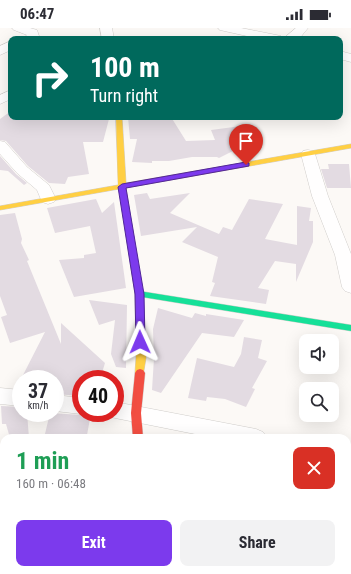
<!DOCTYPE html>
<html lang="en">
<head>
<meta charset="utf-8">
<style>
	body { margin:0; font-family:"Roboto Condensed",sans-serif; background:#f2f2f3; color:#2b2b33; height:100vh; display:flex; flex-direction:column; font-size:15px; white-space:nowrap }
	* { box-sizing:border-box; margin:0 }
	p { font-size:13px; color:#7c7c81 }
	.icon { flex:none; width:22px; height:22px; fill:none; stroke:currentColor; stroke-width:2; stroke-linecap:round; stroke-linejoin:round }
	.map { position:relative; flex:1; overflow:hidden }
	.sheet { position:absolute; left:0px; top:406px; width:351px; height:140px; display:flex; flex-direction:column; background:#fff; border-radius:12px 12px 0 0; box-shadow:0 4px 16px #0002 }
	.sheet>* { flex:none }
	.top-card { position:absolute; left:8px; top:8px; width:335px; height:84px; border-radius:8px; box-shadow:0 4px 16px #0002; background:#00695c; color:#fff; overflow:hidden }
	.tools { position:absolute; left:299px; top:306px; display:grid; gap:8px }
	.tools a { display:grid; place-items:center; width:40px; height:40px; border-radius:8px; background:#fff; box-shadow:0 4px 16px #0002; font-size:20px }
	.speed { position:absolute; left:12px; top:342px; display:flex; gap:8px; font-size:20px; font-weight:700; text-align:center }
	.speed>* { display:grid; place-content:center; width:52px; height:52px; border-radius:50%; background:#fff; box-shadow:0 4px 16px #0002; line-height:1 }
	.speed small { font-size:10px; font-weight:400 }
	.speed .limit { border:6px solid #d22; background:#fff; color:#111 }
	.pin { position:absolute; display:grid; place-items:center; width:34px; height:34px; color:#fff; margin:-41px -17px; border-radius:50% 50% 50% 0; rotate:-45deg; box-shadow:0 0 4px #0007 }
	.pin .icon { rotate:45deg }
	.me { position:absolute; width:44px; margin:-22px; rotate:359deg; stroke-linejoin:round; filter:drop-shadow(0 0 3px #0008) }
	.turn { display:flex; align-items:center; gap:14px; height:84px; padding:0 16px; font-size:18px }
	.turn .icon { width:52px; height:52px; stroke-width:2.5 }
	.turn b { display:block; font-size:28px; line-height:34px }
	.round { display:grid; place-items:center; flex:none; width:42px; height:42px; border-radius:8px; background:#f2f2f3 }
	.summary { display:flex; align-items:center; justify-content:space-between; height:68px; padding:0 16px }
	h1 { font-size:24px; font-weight:700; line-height:30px; color:#1e9e55 }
	.button { display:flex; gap:8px; margin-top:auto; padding:8px 16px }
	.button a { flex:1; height:46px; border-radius:8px; background:#7c3aed; color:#fff; font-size:16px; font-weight:700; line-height:46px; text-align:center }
	.button a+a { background:#f2f2f3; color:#2b2b33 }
	.status { display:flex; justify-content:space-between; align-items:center; height:28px; padding:0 20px; background:#fff; direction:ltr }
	.status svg { height:11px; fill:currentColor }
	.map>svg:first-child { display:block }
</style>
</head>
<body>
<div class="status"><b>06:47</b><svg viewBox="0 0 49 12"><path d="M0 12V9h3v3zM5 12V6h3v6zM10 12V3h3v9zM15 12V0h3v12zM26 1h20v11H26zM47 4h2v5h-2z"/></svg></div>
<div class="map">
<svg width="351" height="546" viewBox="0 0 351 546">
	<rect width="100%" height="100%" fill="#fcf9f6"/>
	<g fill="#e3dbe2">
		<path d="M11,83V89H70L109,91L103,114H83L89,146L68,149L65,156L49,155L28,138L6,113L0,112V91Z"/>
		<path d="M128,89H171L186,113L215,112L211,102L249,97L255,111L247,112V116L219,130L217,129H192L169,133H152V135L132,134L137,111H130Z"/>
		<path d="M0,128L16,146L27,155L24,157L8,143L0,142Z"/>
		<path d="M328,136H349L351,160H327L321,141H329Z"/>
		<path d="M147,165L150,171L190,165L170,185L219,206L223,199L232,202L249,171L283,176L265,211L297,217V178L311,180L309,193H313V214L296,254V236L275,233L258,260L269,262L266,276L210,268L215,255L212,254L218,229L182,214L197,199L141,208L134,167Z"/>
		<path d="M96,171L102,185L114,174L126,260L74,269L59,232L84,230V227L96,225L90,198L55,205L47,180Z"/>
		<path d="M15,185L22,211L21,215L29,232L27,233L61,316V295L105,335L100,351H81V368L55,366V351H21L45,304L10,315L1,289L7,287L0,268V187Z"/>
		<path d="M89,272L127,277L126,340L116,339L111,326L115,292L99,297Z"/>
		<path d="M158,280L192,290L195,285L206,288V286L244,292L234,309L202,305L161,365L152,362L154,330L153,301Z"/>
		<path d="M244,309L262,312L258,330L267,333L252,360L255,361L246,379L225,371L207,369L206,373L188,370L197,330L234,339L241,326Z"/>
		<path d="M1,378L21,379V385H27L29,410H10L6,396H2Z"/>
		<path d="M50,385L81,387L91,385L87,407L61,406V410H44Z"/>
	</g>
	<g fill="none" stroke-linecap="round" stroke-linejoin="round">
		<defs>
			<g id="street">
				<path d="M12,0H30L37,2L39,8L36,11H22L27,7L14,2Z"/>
				<path d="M100,0H112L114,11H102Z"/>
				<path d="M218,0H241L281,8L283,11H260L220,2Z"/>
				<path d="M296,0H308L299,11H283Z"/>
				<path d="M11,13V22L0,27V18Z"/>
				<path d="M340,23L351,26V34L340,31Z"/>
				<path d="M11,62V71L0,76V67Z"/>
				<path d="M0,113L5,114L27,139L49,157L56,171L54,174L48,176L42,174L37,162L17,145L0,126Z"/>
				<path d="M308,122L313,123L315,126L328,168L351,226V265L345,263L342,259L335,227L312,168L301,126L303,123Z"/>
				<path d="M0,360L21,362V378L0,376Z"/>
				<path d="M55,367L81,370V385H85L81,386L55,383Z"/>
				<path d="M115,374L256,401L263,404L267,410H215L115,390L108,388L106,385H115Z"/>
				<path d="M347,420L351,421V439L347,438Z"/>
				<path d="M0,428L4,429V459L0,457Z"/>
				<path d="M23,542H47L49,546H25Z"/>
				<path d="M131,542H155L154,546H130Z"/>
			</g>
			<path id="fast" d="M139,263L351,297V303L136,268L135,266Z"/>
			<path id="slow" d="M116,89H122L126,155L351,116V120L126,160L143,266L146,330L143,348H137L135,345L136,330L135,266L119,161L0,182V178L118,157Z"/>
			<path id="jam" d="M140,341L143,342L145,345L141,385L143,410H133L131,385L135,345L137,342Z"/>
		</defs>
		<use href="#street" stroke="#d1cecb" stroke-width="1"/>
		<use href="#fast" stroke="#d1cecb" stroke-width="1"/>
		<use href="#slow" stroke="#d1cecb" stroke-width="1"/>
		<use href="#jam" stroke="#d1cecb" stroke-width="1"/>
		<use href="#street" fill="#fffefe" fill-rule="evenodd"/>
		<use href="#fast" fill="#16e098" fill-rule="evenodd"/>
		<use href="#slow" fill="#ffcf43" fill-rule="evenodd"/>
		<use href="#jam" fill="#f24e42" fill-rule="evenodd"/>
	</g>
	<path fill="#7c3aed" stroke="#51269a" d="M246,134L249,135V138L126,160L144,266L145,314L140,318L137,317L136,314L135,266L118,159L122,156Z"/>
</svg>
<div class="tools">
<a><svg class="icon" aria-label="sound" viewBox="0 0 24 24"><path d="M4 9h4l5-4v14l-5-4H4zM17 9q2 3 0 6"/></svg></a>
<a><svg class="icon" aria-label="search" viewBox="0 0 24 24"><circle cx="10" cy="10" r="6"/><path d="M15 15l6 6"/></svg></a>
</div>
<div class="speed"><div>37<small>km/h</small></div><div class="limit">40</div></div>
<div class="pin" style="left:246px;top:137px;background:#d93025"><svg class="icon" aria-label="arrive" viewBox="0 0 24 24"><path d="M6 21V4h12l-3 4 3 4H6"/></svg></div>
<svg class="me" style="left:140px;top:314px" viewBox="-20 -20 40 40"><path d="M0-17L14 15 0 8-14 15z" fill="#7c3aed" stroke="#fff" stroke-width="4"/></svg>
<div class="top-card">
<div class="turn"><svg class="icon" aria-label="right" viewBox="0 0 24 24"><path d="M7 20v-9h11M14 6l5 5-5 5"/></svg><div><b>100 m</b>Turn right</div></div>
</div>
<section class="sheet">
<div class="summary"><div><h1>1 min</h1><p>160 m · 06:48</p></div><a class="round" style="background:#d93025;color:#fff"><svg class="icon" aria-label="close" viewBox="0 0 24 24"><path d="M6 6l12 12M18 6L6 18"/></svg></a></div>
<div class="button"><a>Exit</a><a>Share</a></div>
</section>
</div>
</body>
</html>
